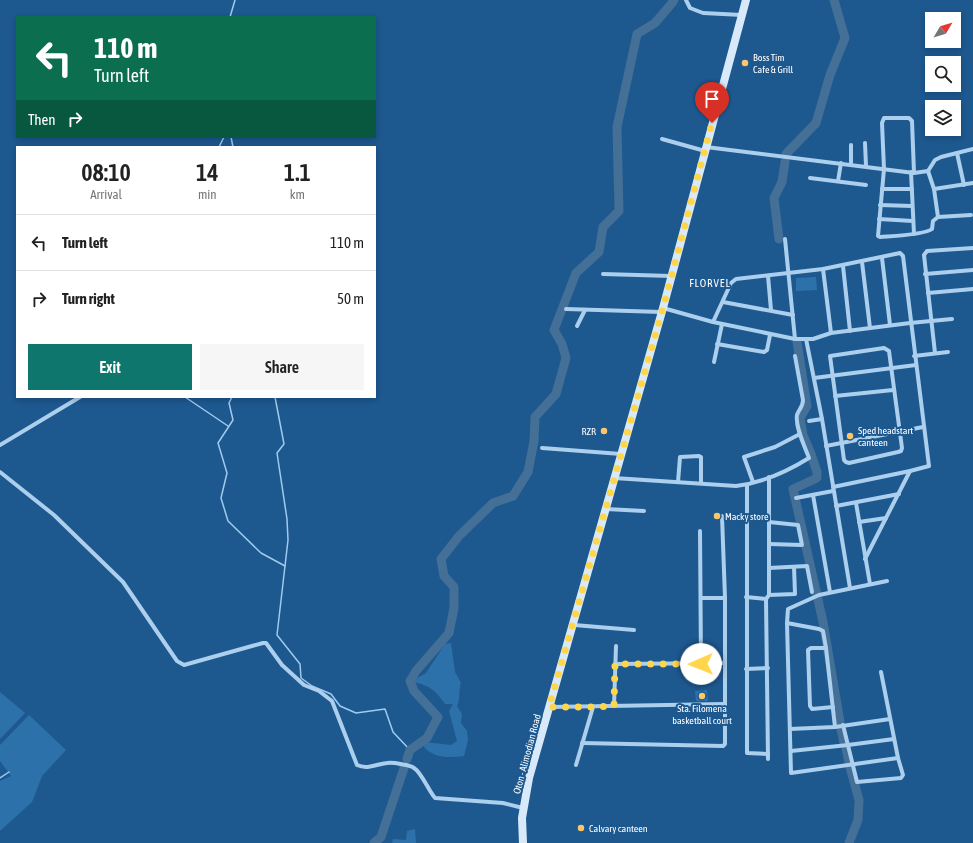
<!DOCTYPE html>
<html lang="en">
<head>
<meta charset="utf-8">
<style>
	body { margin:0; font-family:"Asap Condensed",sans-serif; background:#f6f6f6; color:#222; height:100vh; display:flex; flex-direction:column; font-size:15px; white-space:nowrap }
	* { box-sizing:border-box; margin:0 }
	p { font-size:13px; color:#767676 }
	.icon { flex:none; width:22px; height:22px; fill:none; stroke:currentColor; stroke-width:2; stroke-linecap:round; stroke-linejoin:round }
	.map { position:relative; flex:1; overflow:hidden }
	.drawer { position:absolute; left:16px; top:146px; width:360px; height:252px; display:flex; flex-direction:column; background:#fff; border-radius:0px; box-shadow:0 2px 6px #0003 }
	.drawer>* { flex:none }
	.banner { position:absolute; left:16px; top:16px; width:360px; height:122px; border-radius:0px; box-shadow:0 2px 6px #0003; background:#0b6e4f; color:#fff; overflow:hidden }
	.needle { width:26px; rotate:52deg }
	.controls { position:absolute; left:925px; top:12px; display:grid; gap:8px }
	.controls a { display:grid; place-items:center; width:36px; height:36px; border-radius:0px; background:#fff; box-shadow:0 2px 6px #0003; font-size:20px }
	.pin { position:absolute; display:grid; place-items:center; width:34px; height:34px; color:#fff; margin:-41px -17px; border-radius:50% 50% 50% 0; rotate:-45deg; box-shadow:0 0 4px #0007 }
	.pin .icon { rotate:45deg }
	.me { position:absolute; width:44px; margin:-22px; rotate:269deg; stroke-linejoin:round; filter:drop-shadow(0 0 3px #0008) }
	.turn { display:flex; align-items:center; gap:14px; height:84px; padding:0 12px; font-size:18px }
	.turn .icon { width:52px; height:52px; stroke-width:2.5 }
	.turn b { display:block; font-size:28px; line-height:34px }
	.then { display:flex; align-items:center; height:38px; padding:0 12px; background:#0003; gap:8px; font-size:15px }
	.eta { display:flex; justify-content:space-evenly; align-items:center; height:68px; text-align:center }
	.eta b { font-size:24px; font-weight:600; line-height:28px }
	.button { display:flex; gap:8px; margin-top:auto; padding:8px 12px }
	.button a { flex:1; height:46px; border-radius:0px; background:#0f766e; color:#fff; font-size:16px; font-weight:600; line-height:46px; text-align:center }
	.button a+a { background:#f6f6f6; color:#222 }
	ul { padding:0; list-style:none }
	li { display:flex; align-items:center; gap:12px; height:56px; padding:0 12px; border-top:1px solid #e0e0e0 }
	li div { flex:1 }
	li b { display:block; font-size:15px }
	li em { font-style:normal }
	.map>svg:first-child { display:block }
</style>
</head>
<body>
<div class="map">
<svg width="973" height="843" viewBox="0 0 973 843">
	<rect width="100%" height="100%" fill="#1d588f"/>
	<g fill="#2d71ab">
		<path d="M816,277L817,290L796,291V278Z"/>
		<path d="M451,643L455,672L461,683C458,690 461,699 457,706L462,714L461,723L467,731L468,740L464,756C450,758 433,758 424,747L425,742L451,745L457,741L449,711L453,704H445C435,690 430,686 414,682L415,679L426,673L445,644Z"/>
		<path d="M707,690L708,701H696L695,691Z"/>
		<path d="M0,692L25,713L0,739Z"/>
		<path d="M29,715L66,750L42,776L32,802L0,831V781L11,776L0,761V745Z"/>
		<path d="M415,829L416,843H392L393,839L406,840L407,831Z"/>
	</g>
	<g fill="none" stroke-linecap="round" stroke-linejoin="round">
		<g stroke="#9fcbef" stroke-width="1.5">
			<path d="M230,17L235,0"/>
			<path d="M231,137L233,147"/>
			<path d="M219,147L224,137"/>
			<path d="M185,397L228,426"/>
			<path d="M232,397L229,403L233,420L218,443L227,473L221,498L228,521L261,553L285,566"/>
			<path d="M275,397L284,444L277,453L287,519L288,540L277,635L300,664L301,678L312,686L331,694L340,706L356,713L385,709L393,732L410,750"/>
			<path d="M0,778L9,772"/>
		</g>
		<g stroke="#446f96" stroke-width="9">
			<path d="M786,154L816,123L830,75L845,38L834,0"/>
			<path d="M779,239L774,198L782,182L785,162"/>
			<path d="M797,342L807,406L800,418L803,435L811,454L817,472V478L793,489L823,622L840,722"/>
			<path d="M841,729L844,743"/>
			<path d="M846,748L849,763"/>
			<path d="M407,759L410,750L427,738L438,717L414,691L410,681L416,671L449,633L454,608V587L444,576L441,559L459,536L493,503L513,496L528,472L534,441L535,417L556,394L566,358L562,344L554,330L576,273L599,252L603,227L619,211L617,127L637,34L655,23L672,3L674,0"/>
			<path d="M374,843L381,837L404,768"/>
			<path d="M849,843L858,820L859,800L850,767"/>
		</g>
		<g stroke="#abcfed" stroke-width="4">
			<path d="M686,0L690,8L703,13L742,15"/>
			<path d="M662,139L705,151"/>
			<path d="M865,143L866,166"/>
			<path d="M851,145V165"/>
			<path d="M706,147L914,173L928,171L935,160L941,157L973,149"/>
			<path d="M957,153L964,185"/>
			<path d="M928,171L934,189L938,217"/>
			<path d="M911,172L914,234"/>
			<path d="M914,173L912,121L909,118H884L882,123L884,169L878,236L880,237C892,236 924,235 932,229L933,221L938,217L971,215"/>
			<path d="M810,178L866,185"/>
			<path d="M838,181L841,163"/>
			<path d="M882,189H912"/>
			<path d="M934,189L973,183"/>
			<path d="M880,205L912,206"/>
			<path d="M879,219L913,221"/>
			<path d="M785,239L795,339"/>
			<path d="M882,258L890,325"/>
			<path d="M862,262L870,328"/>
			<path d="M843,266L850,331"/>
			<path d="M823,269L831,333"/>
			<path d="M603,274L671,276"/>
			<path d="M925,274L973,270"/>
			<path d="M768,276L771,310"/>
			<path d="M928,293L973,289"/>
			<path d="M723,302L793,315"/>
			<path d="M663,308L713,322L795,339H813L831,333L910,323L952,319"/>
			<path d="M566,309L661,312"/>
			<path d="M713,322L731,283L736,279L823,269L900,253L903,256L929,466L910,471L833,487"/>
			<path d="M577,326L585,310"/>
			<path d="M806,339L822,419L850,588"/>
			<path d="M717,344L764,352L767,350L770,335"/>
			<path d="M884,348L889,351L902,448L901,451L898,452L849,463L846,462L844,460L830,356Z"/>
			<path d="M935,353L924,255L927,251L973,248"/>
			<path d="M914,356L948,352"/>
			<path d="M714,362L722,324"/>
			<path d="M814,378L916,365"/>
			<path d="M835,396L893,390"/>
			<path d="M809,421L822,419"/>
			<path d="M0,445L80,397"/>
			<path d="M826,446L923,427"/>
			<path d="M542,448L621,454"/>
			<path d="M0,472L54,515L123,582L177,661L184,665L263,643H266L282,665L304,685L319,691L332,701L357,765C368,770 376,764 387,763C393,762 400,764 406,765C409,766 412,766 414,768C422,773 428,790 435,798L503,803L523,808"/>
			<path d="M614,478L736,486C761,483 788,471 809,458C805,447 795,427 797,415C799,409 803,407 803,400L795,356"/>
			<path d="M678,482L680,457L699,456L701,457V483"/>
			<path d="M753,482L744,457L775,447L800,434"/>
			<path d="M747,485V753L768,754"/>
			<path d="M813,495L830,592"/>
			<path d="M796,498L833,491"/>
			<path d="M856,503L870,584"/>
			<path d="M836,506L899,494"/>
			<path d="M606,509L644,511"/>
			<path d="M769,522L798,525L802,545L769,544"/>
			<path d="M859,522L886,518"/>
			<path d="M700,531L701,664"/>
			<path d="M865,559L910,471"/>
			<path d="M769,568L807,566L812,592"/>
			<path d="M887,581L819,595L788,609L787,623L791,773L898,758"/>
			<path d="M769,595L795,594L794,567"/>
			<path d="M746,597L766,599"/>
			<path d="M701,598H725"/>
			<path d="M787,623L819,629L823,631L826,648L835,727"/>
			<path d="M574,625L634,630"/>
			<path d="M826,648H811L808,650L810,706L812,709L833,707"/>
			<path d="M615,664L725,663"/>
			<path d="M746,669L768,668"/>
			<path d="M614,706L616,646"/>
			<path d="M550,707L725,704"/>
			<path d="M843,725L857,782L901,778L903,775L898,758L881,672"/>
			<path d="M790,729L835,727L890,719"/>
			<path d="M582,743L723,746L725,744V598L722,516"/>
			<path d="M791,751L848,745L894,739"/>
			<path d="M768,759L766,599L769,595V477"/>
			<path d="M576,765L593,707"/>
		</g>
		<path stroke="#d8eafa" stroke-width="8" d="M523,843L522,818L529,778L663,308L746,0"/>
	</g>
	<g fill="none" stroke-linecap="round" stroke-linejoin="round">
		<path stroke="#ffd54a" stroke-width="7" stroke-dasharray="0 12.6" d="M701,664H615L614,706L593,707H549L663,308L712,123"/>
	</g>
	<g fill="#fdc66a" stroke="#1d588f" stroke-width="1.5">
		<circle cx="745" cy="63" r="4"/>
		<circle cx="604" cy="431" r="4"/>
		<circle cx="850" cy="436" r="4"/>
		<circle cx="717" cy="516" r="4"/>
		<circle cx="702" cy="696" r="4"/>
		<circle cx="581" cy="828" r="4"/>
	</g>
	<g text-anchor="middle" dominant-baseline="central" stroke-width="4" stroke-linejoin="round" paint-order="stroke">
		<g font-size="10" fill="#fff" stroke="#1d588f" text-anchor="start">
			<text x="753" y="57">Boss Tim<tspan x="753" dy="12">Cafe &amp; Grill</tspan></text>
			<text x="858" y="430">Sped headstart<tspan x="858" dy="12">canteen</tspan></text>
			<text x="596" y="431" text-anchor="end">RZR</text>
			<text x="725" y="516">Macky store</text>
			<text x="702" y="708" text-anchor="middle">Sta. Filomena<tspan x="702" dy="12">basketball court</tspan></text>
			<text x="589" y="828">Calvary canteen</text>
		</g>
		<g font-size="10" fill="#fff" stroke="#1d588f">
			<text transform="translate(527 754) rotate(-75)">Oton - Alimodian Road</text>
		</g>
		<g font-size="11" letter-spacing="1" fill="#fff" stroke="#1d588f">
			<text x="710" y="283">FLORVEL</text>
		</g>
	</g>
</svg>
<div class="controls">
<a><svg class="needle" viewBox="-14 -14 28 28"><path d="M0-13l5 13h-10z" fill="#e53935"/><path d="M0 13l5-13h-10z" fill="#767676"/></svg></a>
<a><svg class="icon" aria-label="search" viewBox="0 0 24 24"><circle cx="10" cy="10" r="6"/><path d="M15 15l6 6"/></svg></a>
<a><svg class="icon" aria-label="layers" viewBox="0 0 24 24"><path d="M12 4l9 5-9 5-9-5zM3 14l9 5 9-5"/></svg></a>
</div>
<div class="pin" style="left:712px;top:123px;background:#d93025"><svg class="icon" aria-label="arrive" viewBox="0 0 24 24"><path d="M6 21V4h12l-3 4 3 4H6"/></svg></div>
<svg class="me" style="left:701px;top:664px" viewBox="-20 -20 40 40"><circle r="19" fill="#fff"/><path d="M0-13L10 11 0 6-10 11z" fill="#ffd54a"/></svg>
<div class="banner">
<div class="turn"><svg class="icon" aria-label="left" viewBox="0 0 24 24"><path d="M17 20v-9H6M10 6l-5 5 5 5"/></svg><div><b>110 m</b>Turn left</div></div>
<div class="then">Then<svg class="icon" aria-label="right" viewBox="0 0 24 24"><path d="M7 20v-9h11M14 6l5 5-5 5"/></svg></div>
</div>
<section class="drawer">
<div class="eta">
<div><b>08:10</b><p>Arrival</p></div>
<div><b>14</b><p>min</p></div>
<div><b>1.1</b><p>km</p></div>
</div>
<ul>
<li><svg class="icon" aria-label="left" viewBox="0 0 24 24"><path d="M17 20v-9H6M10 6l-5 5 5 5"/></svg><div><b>Turn left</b></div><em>110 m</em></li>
<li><svg class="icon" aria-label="right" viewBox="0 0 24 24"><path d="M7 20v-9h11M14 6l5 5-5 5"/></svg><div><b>Turn right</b></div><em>50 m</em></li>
</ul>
<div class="button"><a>Exit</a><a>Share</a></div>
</section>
</div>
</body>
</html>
